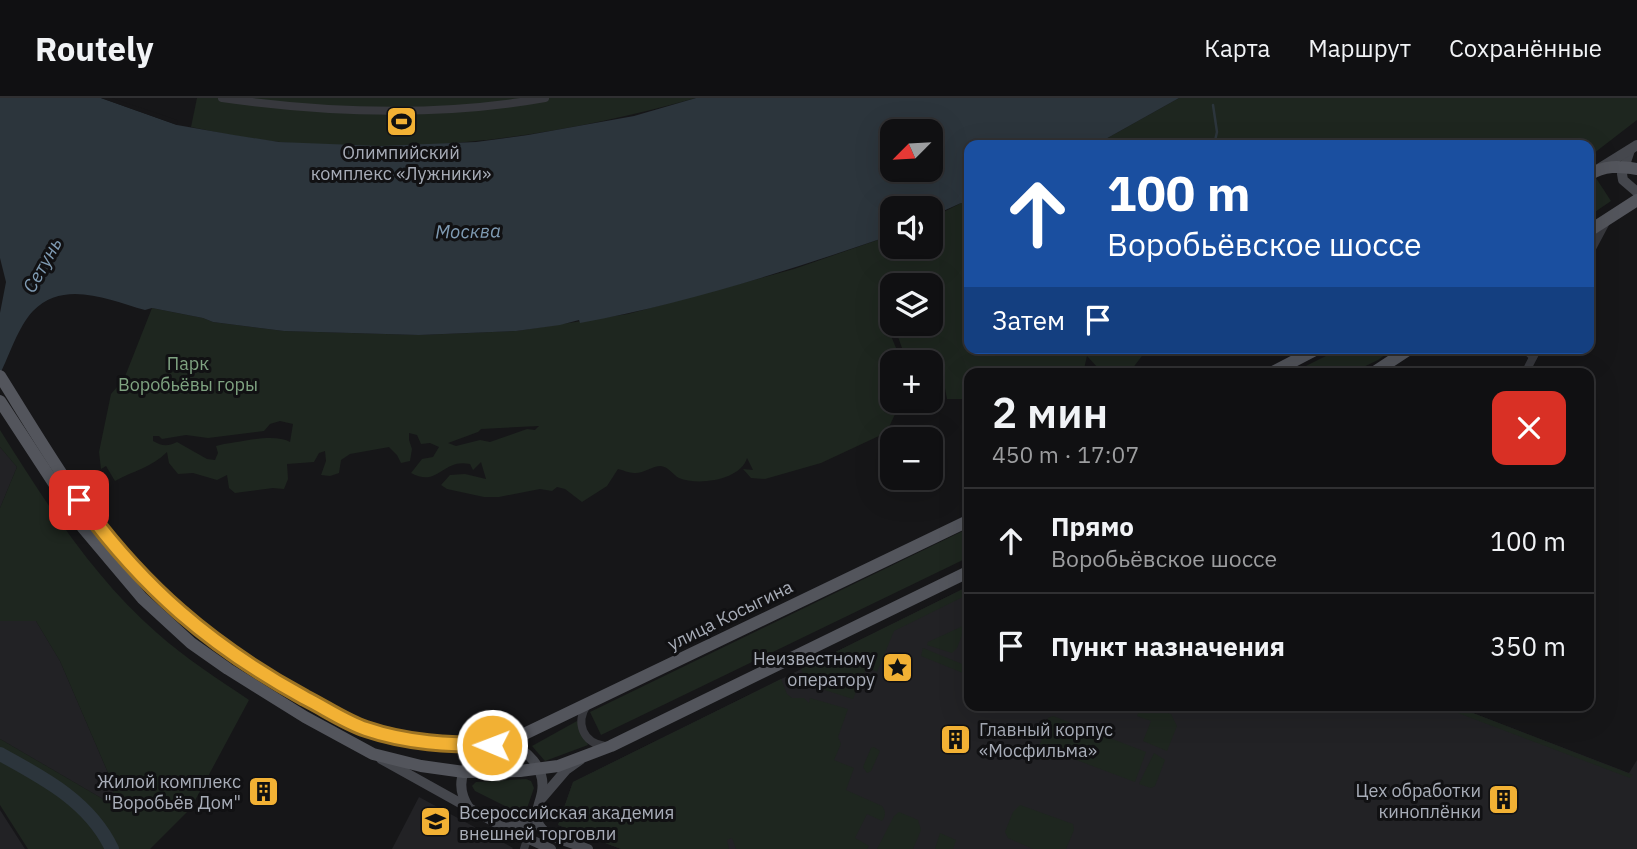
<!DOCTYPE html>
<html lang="ru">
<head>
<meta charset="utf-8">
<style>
	body { margin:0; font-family:"IBM Plex Sans",sans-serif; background:#19191b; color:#f1f3f6; height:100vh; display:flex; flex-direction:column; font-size:26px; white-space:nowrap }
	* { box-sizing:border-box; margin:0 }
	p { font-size:23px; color:#9c9d9f }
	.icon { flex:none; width:38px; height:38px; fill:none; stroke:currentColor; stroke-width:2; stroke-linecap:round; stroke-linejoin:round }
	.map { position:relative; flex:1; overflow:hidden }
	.panel { position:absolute; left:964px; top:270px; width:630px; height:343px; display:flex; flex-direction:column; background:#101012; border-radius:14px; box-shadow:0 7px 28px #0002,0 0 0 2px #303032 }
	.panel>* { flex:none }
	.guide { position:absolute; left:964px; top:42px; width:630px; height:214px; border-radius:14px; box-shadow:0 7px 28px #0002,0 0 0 2px #303032; background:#1a4fa0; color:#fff; overflow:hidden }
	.needle { width:46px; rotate:246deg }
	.buttons { position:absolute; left:880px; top:21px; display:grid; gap:14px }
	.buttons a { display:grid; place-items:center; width:63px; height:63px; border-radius:14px; background:#101012; box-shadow:0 7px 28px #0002,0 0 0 2px #303032; font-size:35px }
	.pin { position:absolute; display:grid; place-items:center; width:60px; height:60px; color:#fff; margin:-30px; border-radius:14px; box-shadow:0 4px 10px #0006 }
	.me { position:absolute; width:77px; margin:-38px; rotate:271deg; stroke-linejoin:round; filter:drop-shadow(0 0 5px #0008) }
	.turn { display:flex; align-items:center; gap:24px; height:147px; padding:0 28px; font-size:32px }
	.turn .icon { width:91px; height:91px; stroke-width:2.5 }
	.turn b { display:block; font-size:49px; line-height:60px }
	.then { display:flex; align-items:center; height:66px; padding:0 28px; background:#0003; gap:14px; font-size:26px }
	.round { display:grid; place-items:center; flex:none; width:74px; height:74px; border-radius:14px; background:#19191b }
	.summary { display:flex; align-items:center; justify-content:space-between; height:119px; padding:0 28px }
	h1 { font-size:42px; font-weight:600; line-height:52px }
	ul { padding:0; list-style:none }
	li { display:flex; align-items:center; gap:21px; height:105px; padding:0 28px; border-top:2px solid #303032 }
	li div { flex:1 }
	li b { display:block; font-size:26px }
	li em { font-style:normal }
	header { display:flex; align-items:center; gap:42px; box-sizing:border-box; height:98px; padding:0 35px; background:#101012; border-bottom:2px solid #303032 }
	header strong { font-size:33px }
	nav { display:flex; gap:38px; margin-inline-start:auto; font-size:24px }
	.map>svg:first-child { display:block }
</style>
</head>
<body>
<header>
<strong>Routely</strong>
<nav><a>Карта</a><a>Маршрут</a><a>Сохранённые</a></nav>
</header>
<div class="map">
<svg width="1637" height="751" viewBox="0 0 1637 751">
	<rect width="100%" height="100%" fill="#161618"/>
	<g fill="#222225">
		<path d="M0,349L17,369L0,410Z"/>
		<path d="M969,488L970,607H1452L1629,675L1637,662V751H621L558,727L573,684Z"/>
		<path d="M0,523H36L60,563L115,691L108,704L0,641Z"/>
		<path d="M419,699L513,750L512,751H392Z"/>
		<path d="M0,712L25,751H0Z"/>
	</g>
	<g fill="#1e261f" fill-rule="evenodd">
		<path d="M197,0H696C561,38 420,58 280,44C250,41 220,35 191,29Z"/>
		<path d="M1179,0H1637V22L1589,59V47H1095Z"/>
		<path d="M1596,80L1611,103L1589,118V85Z"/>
		<path d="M961,105H969L970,250H1148L1132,271L1098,270L1087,258L1083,275H970L969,301H947L944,285L933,282L931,284V264H907L897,236L891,238L902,264H892V303H915L896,314L889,329L881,337L821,365L765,381L751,380L743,371L753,372L747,360C741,382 698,388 679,380C672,376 669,369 661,368C652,368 643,376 634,375C629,375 623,372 618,371L607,388L582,404L565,391L557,389L552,393L540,391L499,399H484L447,391L441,387L450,377L465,376L486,381L481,364L473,372L470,366C442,360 439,390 411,375L422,361L433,359L439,349L430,345L421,346L417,337L409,335V342L412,351L410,363L401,365L397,357L389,349L350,356L341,362L339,375L330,378L321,377L326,363L325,353L319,355L314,364L287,366L288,381L284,391L273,390L235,395L229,390L227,377L217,382L193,375L178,376L169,365L167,354C152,369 133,373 115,383L106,368L101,371L99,354L111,296L124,281L152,210L203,220L213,224L284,233L419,237L516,233L628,216L794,171L892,137V149H931L932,120ZM892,187H931V226H892ZM280,323L293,326L290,344C274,335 242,344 224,346L216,348L218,355L215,362L207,361L177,344C167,349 162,348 153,343V338H159L162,341L186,337L208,340L264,333L270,326ZM539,328L535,332L527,331L490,344L480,342L456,348L448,345L478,334L481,331Z"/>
		<path d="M1342,250H1394L1378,262L1351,275H1292Z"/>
		<path d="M0,332C46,405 92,478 157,535C185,560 218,581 249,602L191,710L150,751H28L0,707V641L108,704L115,691L60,563L36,523H0V410L17,369L0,349Z"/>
		<path d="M969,430V459L601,637L590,614Z"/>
		<path d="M969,488V496L894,533L877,574L869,570L865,573L853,601L812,588L807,579L806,581L801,571Z"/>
		<path d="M963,528L965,529L957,550L952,555L927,547L928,544Z"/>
		<path d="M923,550L962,566L963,575L921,558Z"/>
		<path d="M781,581L787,596L792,600H804L809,605L810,600L848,611L838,639L841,646L834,662L854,670L846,692L882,708C886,714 886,717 882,723L867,716L855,740L869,748L867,751H736L732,740L727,742L729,751H621L558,727L573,684Z"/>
		<path d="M1133,607H1151L1171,616L1177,628L1167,653L1143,643L1151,623L1137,618L1140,610Z"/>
		<path d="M1437,607H1452L1633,677L1630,680Z"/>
		<path d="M1053,618L1146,654L1135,684L1042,649L1040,646L1048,620Z"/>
		<path d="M577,623L588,647L545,663L532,648Z"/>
		<path d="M874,649L880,653L871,673L867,675L863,669L871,650Z"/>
		<path d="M1154,655L1165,662L1155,688L1151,690L1139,686Z"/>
		<path d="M526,681L531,683L534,690L526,713L521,716L475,693L472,688L476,684Z"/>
		<path d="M1020,707L1073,726L1074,732L1066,751H1033L1008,740L1005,734L1013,714Z"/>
		<path d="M899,714L918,722L921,732L913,751H877L894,718Z"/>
		<path d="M940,735L956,742L953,751H935Z"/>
	</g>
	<path fill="#2c353c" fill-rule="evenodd" d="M0,0H101L177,27L234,37L279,44L380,48L476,44L528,37L634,18L696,0H1179L1095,47H970L969,105H961L941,114L940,117L931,122V110H892V137C790,172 688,205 580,225L579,222L560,227L516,233L419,237L284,233L213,224L203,220L152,210L145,212C109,202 64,181 33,213C18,229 10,256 0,276V215L6,184L0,160ZM892,33H931V72H892Z"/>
	<path fill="#161618" d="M101,0H112L177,22L178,26L177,27Z"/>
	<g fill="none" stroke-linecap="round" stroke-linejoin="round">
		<path stroke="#2c353c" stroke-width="2.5" d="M1213,7L1217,34L1214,47"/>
		<path stroke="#2c353c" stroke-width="14" d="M0,656C44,680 90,704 112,751"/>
		<g stroke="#37383d" stroke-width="8">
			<path d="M222,0C328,15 439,19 545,0"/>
			<path d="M1589,156L1606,124"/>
			<path d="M1524,250L1533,259"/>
			<path d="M1525,275L1538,250"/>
			<path d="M587,607C575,625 583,645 605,648"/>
			<path d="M524,751L535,717"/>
		</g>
		<g stroke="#45474d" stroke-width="10">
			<path d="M1630,52L1622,76L1623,82L1637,94"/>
			<path d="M1600,70L1637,47"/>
			<path d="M506,644C527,651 546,670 542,694C540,707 531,719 542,731C550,740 576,746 588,751"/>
			<path d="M381,661L505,730L551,751"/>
			<path d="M542,700L566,672L580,662"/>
			<path d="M469,710C451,682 467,660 492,647"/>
			<path d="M505,730L520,727L537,712"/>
		</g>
		<g stroke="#53555c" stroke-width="12">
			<path d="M1589,77C1604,67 1619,68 1637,71"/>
			<path d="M1589,133L1637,102"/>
			<path d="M1271,275L1319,250"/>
			<path d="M1373,275L1411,250"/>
			<path d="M0,278C40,342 79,409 129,466C180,523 243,566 310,603C327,612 344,622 362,630C390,641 421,644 451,646C475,648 496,648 518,639L970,422"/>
			<path d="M0,303L83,430L142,500L191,545L228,571L305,619L373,656L421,668L464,674L520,673L558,668L611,648L970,473"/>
		</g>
	</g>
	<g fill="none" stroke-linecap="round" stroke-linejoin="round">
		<defs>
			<path id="route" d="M79,402C142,489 210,548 305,600C325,610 345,624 366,631C407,645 449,647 492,647"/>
		</defs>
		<use href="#route" stroke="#9d7322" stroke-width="18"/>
		<use href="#route" stroke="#f2b134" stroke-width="12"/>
	</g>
	<defs>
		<symbol id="stadium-square" viewBox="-11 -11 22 22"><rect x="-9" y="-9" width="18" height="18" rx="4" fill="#f2b134" stroke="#111113"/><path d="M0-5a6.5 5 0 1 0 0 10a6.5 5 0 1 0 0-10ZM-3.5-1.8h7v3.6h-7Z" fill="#111"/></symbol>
		<symbol id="sight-square" viewBox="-11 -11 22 22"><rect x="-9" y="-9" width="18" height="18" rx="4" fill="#f2b134" stroke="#111113"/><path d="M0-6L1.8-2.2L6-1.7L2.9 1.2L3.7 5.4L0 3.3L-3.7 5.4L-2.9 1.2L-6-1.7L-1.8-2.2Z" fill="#111"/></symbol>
		<symbol id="building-square" viewBox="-11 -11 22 22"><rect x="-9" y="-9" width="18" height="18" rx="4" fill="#f2b134" stroke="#111113"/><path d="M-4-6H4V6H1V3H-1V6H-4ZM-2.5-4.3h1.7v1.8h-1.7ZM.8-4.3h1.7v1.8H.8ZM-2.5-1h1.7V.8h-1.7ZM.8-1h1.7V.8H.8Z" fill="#111"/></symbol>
		<symbol id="university-square" viewBox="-11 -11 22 22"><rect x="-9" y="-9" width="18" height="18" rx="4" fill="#f2b134" stroke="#111113"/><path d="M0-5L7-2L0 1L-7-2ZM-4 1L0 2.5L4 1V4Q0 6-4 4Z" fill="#111"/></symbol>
	</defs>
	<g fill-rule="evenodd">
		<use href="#stadium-square" x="384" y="6" width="35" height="35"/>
		<use href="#sight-square" x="880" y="552" width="35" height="35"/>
		<use href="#building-square" x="938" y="624" width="35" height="35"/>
		<use href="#building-square" x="246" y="676" width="35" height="35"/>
		<use href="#building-square" x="1486" y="684" width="35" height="35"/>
		<use href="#university-square" x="418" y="706" width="35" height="35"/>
	</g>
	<g text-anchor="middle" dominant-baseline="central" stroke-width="6" stroke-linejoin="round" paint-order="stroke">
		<g font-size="18" fill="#a8adb8" stroke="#111113" text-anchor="end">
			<text x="401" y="54" text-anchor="middle">Олимпийский<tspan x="401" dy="21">комплекс «Лужники»</tspan></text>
			<text x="875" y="560">Неизвестному<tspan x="875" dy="21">оператору</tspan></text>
			<text x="979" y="631" text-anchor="start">Главный корпус<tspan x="979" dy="21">«Мосфильма»</tspan></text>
			<text x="241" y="683">Жилой комплекс<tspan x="241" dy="21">"Воробьёв Дом"</tspan></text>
			<text x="1481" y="692">Цех обработки<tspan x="1481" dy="21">киноплёнки</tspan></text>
			<text x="459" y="714" text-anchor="start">Всероссийская академия<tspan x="459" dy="21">внешней торговли</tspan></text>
		</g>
		<g font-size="18" fill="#7fa381" stroke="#111113">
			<text x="188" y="265">Парк<tspan x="188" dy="21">Воробьёвы горы</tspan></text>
		</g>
		<g font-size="18" fill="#a8adb8" stroke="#111113">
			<text transform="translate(730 517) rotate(-26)">улица Косыгина</text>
		</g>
		<g font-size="19" font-style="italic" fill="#7f9bb3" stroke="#111113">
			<text transform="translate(468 133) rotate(-1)">Москва</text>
			<text transform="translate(42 167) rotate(-61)">Сетунь</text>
		</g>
	</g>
</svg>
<div class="buttons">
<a><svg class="needle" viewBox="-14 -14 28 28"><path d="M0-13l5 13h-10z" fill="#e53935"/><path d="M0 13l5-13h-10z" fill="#9c9d9f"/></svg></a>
<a><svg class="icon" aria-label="sound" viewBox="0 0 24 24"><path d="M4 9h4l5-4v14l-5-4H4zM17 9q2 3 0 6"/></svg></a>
<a><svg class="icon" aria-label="layers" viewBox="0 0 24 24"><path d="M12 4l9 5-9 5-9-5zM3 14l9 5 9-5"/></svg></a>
<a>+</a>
<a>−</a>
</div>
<div class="pin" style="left:79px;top:402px;background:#d93025"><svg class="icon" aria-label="arrive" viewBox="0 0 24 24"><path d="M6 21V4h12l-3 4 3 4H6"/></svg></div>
<svg class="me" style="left:492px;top:647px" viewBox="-20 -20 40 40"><circle r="17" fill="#f2b134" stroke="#fff" stroke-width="3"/><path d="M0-11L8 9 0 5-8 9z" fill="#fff"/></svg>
<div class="guide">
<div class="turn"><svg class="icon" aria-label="ahead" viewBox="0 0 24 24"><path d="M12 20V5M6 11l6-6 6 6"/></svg><div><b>100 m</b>Воробьёвское шоссе</div></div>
<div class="then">Затем<svg class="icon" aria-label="arrive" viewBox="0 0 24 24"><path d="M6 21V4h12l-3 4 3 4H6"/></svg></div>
</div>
<section class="panel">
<div class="summary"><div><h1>2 мин</h1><p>450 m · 17:07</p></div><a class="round" style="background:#d93025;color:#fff"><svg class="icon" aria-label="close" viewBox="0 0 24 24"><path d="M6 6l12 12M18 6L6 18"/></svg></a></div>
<ul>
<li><svg class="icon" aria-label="ahead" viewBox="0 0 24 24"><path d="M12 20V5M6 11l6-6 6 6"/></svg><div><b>Прямо</b><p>Воробьёвское шоссе</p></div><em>100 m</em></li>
<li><svg class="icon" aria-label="arrive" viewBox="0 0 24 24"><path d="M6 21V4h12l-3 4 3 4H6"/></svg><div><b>Пункт назначения</b></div><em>350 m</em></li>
</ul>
</section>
</div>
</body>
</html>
